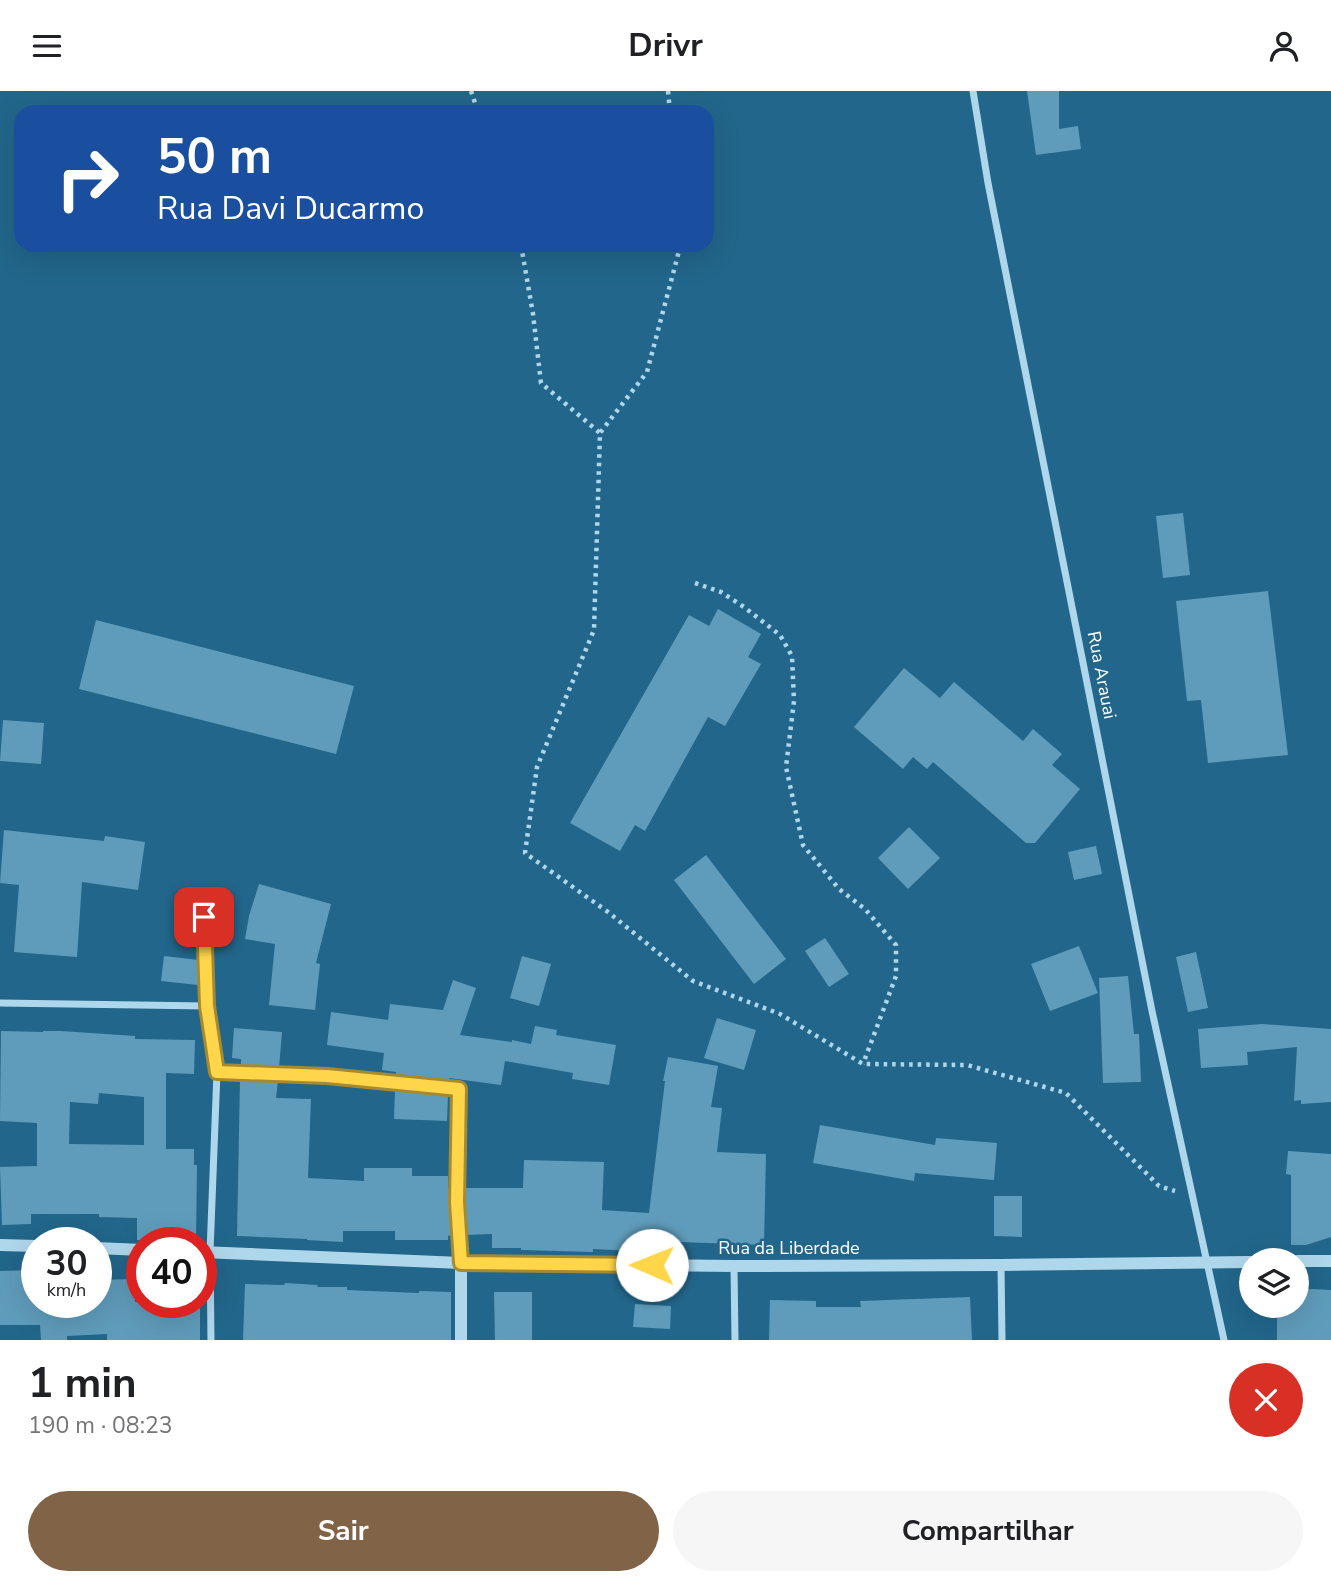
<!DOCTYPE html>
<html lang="pt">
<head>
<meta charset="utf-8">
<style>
	body { margin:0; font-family:"Nunito Sans",sans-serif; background:#f6f6f6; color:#202124; height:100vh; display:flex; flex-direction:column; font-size:26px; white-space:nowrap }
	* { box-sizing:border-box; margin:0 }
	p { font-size:23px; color:#757577 }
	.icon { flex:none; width:38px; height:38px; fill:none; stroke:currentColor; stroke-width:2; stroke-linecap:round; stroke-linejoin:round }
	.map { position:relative; height:1249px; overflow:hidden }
	.drawer { display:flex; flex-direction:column; background:#fff; flex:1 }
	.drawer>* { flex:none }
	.guide { position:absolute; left:14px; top:14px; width:700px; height:147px; border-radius:21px; box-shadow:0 7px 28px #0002; background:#1a4fa0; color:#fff; overflow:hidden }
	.tools { position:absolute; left:1239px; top:1157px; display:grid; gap:14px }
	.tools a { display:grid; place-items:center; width:70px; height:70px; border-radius:50%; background:#fff; box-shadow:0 7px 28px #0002; font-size:35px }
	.speed { position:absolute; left:21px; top:1136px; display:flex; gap:14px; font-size:35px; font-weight:700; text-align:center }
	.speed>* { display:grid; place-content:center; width:91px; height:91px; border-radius:50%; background:#fff; box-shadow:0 7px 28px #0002; line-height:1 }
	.speed small { font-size:18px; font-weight:400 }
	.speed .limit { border:10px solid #d22; background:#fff; color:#111 }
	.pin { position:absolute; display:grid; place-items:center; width:60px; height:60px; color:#fff; margin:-30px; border-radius:14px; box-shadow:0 4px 10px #0006 }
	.me { position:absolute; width:77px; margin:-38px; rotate:271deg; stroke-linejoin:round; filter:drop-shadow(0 0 5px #0008) }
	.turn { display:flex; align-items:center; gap:24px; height:147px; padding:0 28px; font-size:32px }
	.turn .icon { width:91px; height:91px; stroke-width:2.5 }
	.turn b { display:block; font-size:49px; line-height:60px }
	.round { display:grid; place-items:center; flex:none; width:74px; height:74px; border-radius:37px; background:#f6f6f6 }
	.headline { display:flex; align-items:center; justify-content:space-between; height:119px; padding:0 28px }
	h1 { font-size:42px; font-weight:700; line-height:52px }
	.cta { display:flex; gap:14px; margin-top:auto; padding:14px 28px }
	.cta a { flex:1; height:80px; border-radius:42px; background:#816347; color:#fff; font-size:28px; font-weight:700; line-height:80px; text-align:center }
	.cta a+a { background:#f6f6f6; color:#202124 }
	header { display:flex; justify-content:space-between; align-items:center; height:91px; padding:0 28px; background:#fff; font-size:32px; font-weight:700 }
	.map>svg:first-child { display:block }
</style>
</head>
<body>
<header><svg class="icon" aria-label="menu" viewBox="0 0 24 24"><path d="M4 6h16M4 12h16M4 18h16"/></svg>Drivr<svg class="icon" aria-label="person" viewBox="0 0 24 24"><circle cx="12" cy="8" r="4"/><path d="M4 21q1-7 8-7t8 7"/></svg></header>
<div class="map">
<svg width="1331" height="1249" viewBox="0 0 1331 1249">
	<rect width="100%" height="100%" fill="#22668b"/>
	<g fill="#5f9cbb" fill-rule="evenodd">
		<path d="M1027,0H1059V38L1078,35L1081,58L1036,64Z"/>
		<path d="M1183,422L1190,484L1163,487L1156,425Z"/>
		<path d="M1268,500L1288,664L1208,672L1201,609L1187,610L1176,510Z"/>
		<path d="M718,518L761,543L748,566L761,573L725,635L708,626L645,740L635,734L620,760L570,732L689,524L709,535Z"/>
		<path d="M96,529L354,595L336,663L79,598Z"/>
		<path d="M904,577L940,607L954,591L1023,650L1033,638L1062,663L1052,674L1080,698L1035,752H1026L933,671L927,678L913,666L903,678L854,636Z"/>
		<path d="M3,629L44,632L41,673L0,670Z"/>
		<path d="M909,736L940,767L908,798L878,767Z"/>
		<path d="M4,739L104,750L105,745L145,751L138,799L82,791L77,866L14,861L19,794L0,792Z"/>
		<path d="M1096,755L1102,783L1074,789L1068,761Z"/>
		<path d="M706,764L786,868L754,893L674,789Z"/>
		<path d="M259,793L331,813L316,872L320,873L315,919L269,914L275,853L245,848L249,825Z"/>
		<path d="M825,847L849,883L829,896L805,860Z"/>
		<path d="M1079,855L1098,902L1050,920L1031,873Z"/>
		<path d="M1196,861L1208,917L1188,921L1176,866Z"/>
		<path d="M164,865L199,869L198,894L161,890Z"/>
		<path d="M522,865L551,873L539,915L510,907Z"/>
		<path d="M1128,885L1134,943H1139L1141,991L1103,992L1099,887Z"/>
		<path d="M453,889L476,897L460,944L512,951V949L531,953L535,935L557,939L556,944L616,954L609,994L572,988L573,982L505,970L501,994L449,987V991L396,986V981L382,979L384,962L327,954L331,921L388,929L390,913L443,919Z"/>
		<path d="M717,927L756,939L744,979L704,967Z"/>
		<path d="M1262,933L1331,938V1011L1301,1013V1009L1294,1010L1297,956L1247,961L1248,974L1201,977L1198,938Z"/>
		<path d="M234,937L282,941L279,977L241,976V968L232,967Z"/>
		<path d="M1,940L43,941V940H61L135,945V948L195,949L194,983L166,982V1058H194V1074H197L196,1149H137V1127L99,1126V1123H31V1133L2,1134L0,1076L37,1075V1032L0,1030ZM99,1002L144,1006V1054L69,1053L70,1011L98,1013Z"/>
		<path d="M668,966L718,975L711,1016L722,1017L717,1061L766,1063L764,1154L652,1150V1161L593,1158V1161L521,1159V1157H492V1143L465,1144L463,1097H523L524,1069L604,1071L602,1119L649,1122L665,990H663Z"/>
		<path d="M240,988L278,989L276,1007L311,1008L308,1087L364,1090V1077H412V1085H448V1097H451L453,1144L448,1145V1149H395V1140H343V1151L307,1149V1148L237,1145Z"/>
		<path d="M395,998L448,1003L447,1030L394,1028Z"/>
		<path d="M820,1034L935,1054L936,1047L997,1052L994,1089L915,1082L914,1090L813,1072Z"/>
		<path d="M1288,1060L1331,1063V1146L1306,1154H1291V1084L1286,1083Z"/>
		<path d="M994,1105H1022V1146L994,1145Z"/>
		<path d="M34,1179L35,1211H96V1189L135,1188V1211H200V1249H107V1243L67,1245V1249H41L40,1234H0V1180Z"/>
		<path d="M285,1192L318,1194L317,1196H347V1199L419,1202V1200L451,1201V1249H243L245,1193L284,1194Z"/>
		<path d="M1312,1198L1331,1199V1249H1277V1214H1297V1200Z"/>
		<path d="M494,1201H532V1249H495Z"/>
		<path d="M970,1206L972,1249H769L770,1209L816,1210V1216H861L860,1210Z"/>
		<path d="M635,1213L671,1215L670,1238L633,1236Z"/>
	</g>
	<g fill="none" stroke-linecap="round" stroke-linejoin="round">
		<g stroke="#afd7eb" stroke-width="4.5" stroke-dasharray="3.5 5" stroke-linecap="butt">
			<path d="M471,0L478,21"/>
			<path d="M668,0L670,21"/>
			<path d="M521,154L533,223L541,292L600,342"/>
			<path d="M678,154L679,160L647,281L600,342L594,539L537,676L525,762L608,821L693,890L780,923L863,973L967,974L1066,1002L1159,1095L1175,1100"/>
			<path d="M695,492L721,501L744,516L780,544L792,565L794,610L786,676L803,754L839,798L865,818L896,854V885L863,973"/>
		</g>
		<g stroke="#afd7eb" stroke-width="7">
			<path d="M973,0L988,92L1152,920L1224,1249"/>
			<path d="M204,826L207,915L217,981L210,1161L211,1249"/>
			<path d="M0,912L207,915"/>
			<path d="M217,981L327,985L459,998L457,1111L461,1172"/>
			<path d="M1001,1174L1002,1249"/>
			<path d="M734,1175L735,1249"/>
		</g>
		<g stroke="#afd7eb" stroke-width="12">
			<path d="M0,1154L37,1155"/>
			<path d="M96,1157L142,1159"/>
			<path d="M201,1161L461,1172L734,1175L1001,1174L1251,1171"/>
			<path d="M1297,1170H1331"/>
			<path d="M461,1249V1172"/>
		</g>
	</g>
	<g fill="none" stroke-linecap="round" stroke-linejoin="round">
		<defs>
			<path id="route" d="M204,826L207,915L217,981L327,985L459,998L457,1111L461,1172L652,1174"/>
		</defs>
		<use href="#route" stroke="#a68a30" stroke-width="18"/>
		<use href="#route" stroke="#ffd54a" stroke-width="12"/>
	</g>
	<g text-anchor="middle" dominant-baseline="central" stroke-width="5" stroke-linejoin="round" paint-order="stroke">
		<g font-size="18" fill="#fff" stroke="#22668b">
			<text transform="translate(1102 584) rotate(79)">Rua Arauai</text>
			<text x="789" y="1157">Rua da Liberdade</text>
		</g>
	</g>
</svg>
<div class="tools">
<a><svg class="icon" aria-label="layers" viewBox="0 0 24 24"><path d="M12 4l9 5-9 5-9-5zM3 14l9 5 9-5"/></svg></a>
</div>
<div class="speed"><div>30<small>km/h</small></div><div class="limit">40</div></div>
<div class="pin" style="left:204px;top:826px;background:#d93025"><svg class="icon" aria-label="arrive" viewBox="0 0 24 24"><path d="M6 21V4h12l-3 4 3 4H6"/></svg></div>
<svg class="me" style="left:652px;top:1174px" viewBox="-20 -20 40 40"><circle r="19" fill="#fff"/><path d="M0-13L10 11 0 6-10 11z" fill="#ffd54a"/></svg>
<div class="guide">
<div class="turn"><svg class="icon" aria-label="right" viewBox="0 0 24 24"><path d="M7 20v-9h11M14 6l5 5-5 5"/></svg><div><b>50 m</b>Rua Davi Ducarmo</div></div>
</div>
</div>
<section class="drawer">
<div class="headline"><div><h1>1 min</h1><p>190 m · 08:23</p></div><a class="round" style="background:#d93025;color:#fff"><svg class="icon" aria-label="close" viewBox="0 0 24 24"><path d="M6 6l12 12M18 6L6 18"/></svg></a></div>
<div class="cta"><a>Sair</a><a>Compartilhar</a></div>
</section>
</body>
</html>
